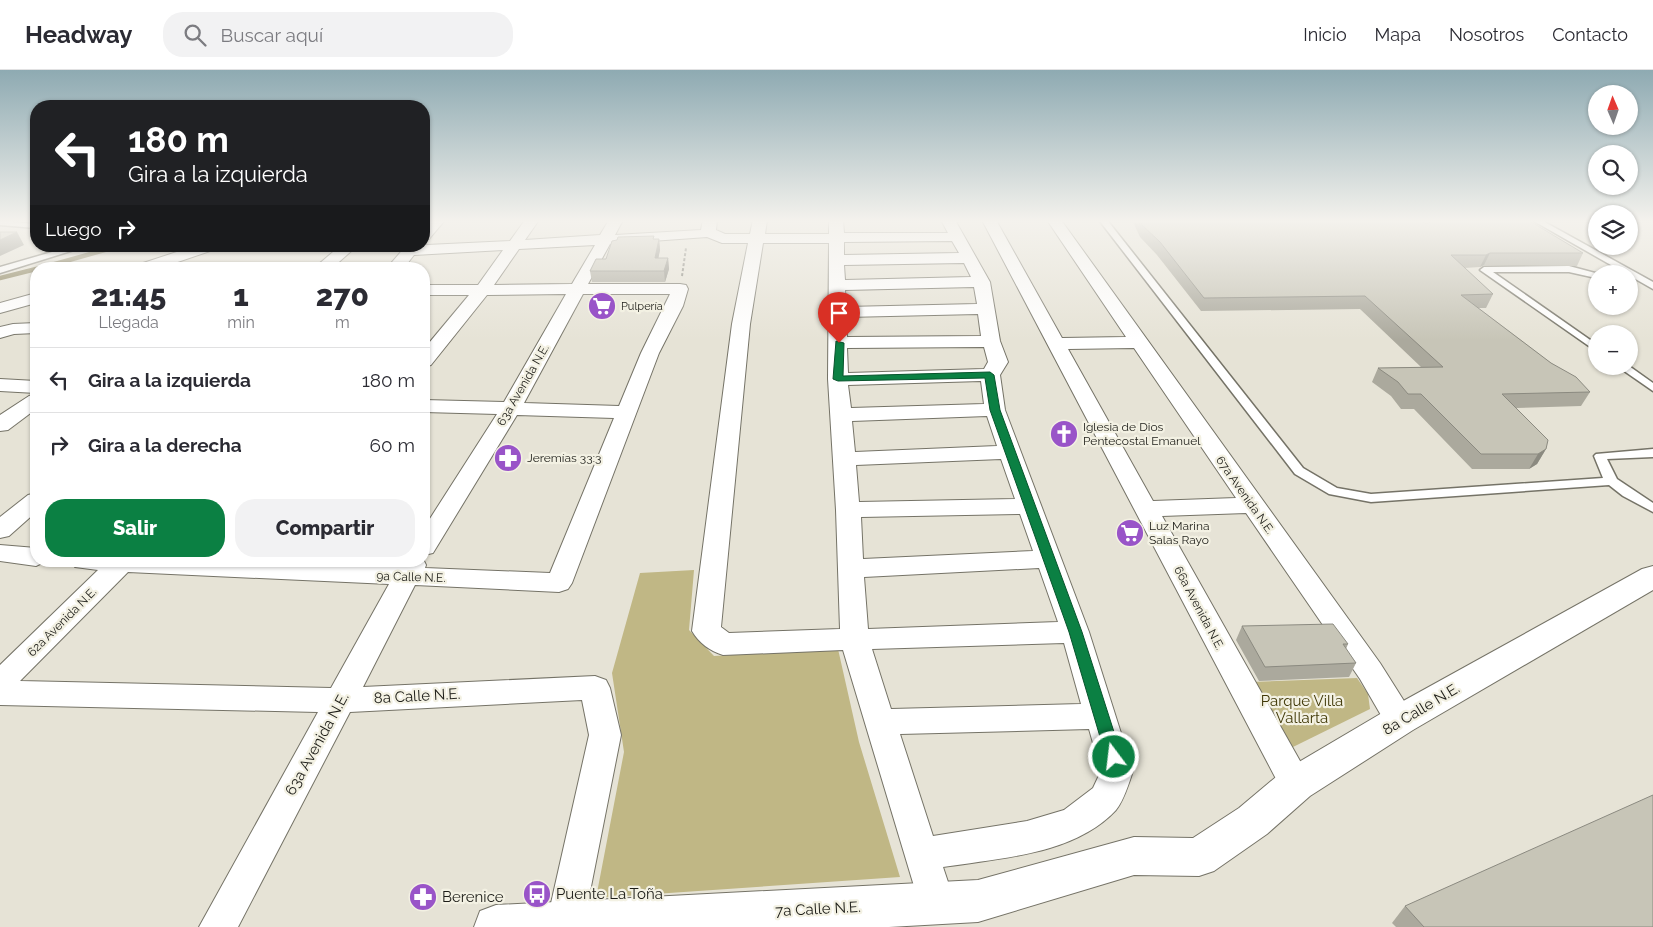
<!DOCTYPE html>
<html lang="es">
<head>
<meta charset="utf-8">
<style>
	body { margin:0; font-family:Raleway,sans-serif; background:#f2f2f3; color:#2b2b33; height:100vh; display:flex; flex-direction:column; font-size:19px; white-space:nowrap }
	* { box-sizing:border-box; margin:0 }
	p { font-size:16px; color:#7c7c81 }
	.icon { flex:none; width:28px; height:28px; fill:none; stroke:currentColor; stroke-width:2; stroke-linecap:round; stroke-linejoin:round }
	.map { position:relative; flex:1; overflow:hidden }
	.details { position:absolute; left:30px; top:192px; width:400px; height:305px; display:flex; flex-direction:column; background:#fff; border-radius:20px; box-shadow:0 1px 4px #0004 }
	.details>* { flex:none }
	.hud { position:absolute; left:30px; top:30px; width:400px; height:152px; border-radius:20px; box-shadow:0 1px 4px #0004; background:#202124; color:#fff; overflow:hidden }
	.needle { width:32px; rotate:358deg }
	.tools { position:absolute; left:1588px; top:15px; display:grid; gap:10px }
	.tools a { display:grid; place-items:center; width:50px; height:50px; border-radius:50%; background:#fff; box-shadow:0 1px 4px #0004; font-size:25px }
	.pin { position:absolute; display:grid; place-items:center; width:42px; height:42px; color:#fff; margin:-51px -21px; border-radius:50% 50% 50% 0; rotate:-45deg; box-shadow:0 0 5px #0007 }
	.pin .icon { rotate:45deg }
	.me { position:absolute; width:55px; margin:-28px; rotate:345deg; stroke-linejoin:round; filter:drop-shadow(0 0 4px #0008) }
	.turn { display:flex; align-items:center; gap:18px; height:105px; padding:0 15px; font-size:22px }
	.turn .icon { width:65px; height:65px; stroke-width:2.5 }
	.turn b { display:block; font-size:35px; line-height:42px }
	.then { display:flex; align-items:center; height:48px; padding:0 15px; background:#0003; gap:10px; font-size:19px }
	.eta { display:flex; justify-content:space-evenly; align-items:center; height:85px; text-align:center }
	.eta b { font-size:30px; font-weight:800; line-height:35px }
	.cta { display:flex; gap:10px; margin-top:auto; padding:10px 15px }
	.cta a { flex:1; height:58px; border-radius:20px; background:#0b8043; color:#fff; font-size:20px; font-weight:800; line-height:58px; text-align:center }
	.cta a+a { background:#f2f2f3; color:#2b2b33 }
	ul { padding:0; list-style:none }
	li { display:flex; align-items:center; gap:15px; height:65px; padding:0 15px; border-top:1px solid #e1e1e2 }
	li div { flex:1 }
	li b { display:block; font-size:19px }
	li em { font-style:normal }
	header { display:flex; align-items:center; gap:30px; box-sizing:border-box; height:70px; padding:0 25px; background:#fff; border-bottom:1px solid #e1e1e2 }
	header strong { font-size:24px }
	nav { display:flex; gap:28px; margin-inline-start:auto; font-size:18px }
	.search { width:350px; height:45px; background:#f2f2f3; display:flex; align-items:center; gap:12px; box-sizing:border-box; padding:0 18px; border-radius:20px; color:#7c7c81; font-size:19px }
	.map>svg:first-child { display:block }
</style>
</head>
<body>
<header>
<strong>Headway</strong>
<div class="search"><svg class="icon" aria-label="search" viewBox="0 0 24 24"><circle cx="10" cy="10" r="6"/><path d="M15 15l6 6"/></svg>Buscar aquí</div>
<nav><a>Inicio</a><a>Mapa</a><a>Nosotros</a><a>Contacto</a></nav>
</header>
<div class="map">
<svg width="1653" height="857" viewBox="0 0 1653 857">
	<rect width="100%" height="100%" fill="#e6e3d6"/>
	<g fill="#c0b785">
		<path d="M694,500L689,560L714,586L838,579L859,672L900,807L596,828L624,682L612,603L640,503Z"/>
		<path d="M1357,608L1368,624L1370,639L1293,677L1279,668L1251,612Z"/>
	</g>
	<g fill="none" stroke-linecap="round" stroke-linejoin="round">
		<g stroke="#7e764c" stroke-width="4.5">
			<path d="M37,199L119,176"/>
			<path d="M0,208L36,199"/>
		</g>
		<defs>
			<g id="service">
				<path d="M1099,150H1107L1303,398L1337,418L1371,424L1603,408L1594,386L1596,384L1653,379V387L1607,389L1617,409L1653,433V442L1623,426L1609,415L1371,432L1329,424L1295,404Z"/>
				<path d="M1532,150H1541L1653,212V219Z"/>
				<path d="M0,151L36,154V158L0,155Z"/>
				<path d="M73,176H87L0,203V197Z"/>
				<path d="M1569,196L1599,204H1596V208L1569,202H1493L1596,274V281L1480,200L1484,197Z"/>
				<path d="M1617,296H1629L1653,313V321Z"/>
			</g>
			<g id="minor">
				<path d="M430,150H445L429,169L424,170V157Z"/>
				<path d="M525,150H539L525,170L600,165L609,150H623L615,165L701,160L703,150H717L716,160L725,164H750L753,150H767L765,164H829V150H843L844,163H948L941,150H955L990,212L1000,271L1008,292L1000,305L1005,340L1089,562L1133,701C1129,713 1124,730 1116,740C1074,785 1000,788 943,797L955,833L949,846L936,851L923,846L843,580L723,585C710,581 699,573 692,561L732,254L748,173H722L707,167L610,174L588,214H680L686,215L688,219L683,236L659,283L572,513L568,519L559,522L415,515L363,617L595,606L606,610L610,618L621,665L583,857H549L547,851L589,665L582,630L350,642L238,857H199L318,642L0,635V595L98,500L75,497L71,491H281L399,497L402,491H424L426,495L425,498L550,503L614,348L517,345L433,483L424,485V458L497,344L424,342V330L504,332L566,224L487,225L431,295L424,297V279L469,225H424V215H478L503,180L414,185L403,199H386L406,176L510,171ZM952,171L959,183L844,185V172ZM763,173H829L828,309L836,440L840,559L729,563L721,557L750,254ZM595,175L572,214L494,215L519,179ZM964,193L971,207L845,210L844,195ZM974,217L977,234L846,237L845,220ZM583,224H670L641,283L619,336L524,333ZM978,244L981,266L847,267L846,247ZM984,277L988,292L984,299L848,303L847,278ZM981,311L984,334L851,338L848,315ZM987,346L997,376L855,382L852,351ZM1001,389L1015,429L859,432L856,395ZM1020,444L1033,481L863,489L861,447ZM1039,498L1058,552L868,559L864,507ZM128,502L389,514L331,618L20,611ZM1064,573L1081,634L891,639L872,579ZM1089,659L1101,701L1093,718L1064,740L1027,751L933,766L900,664Z"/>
				<path d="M982,150H996L1062,268L1126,267L1047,150H1061L1380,593L1416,650L1411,659L1400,663L1389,659L1360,609L1246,443L1162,446L1313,714L1308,724L1296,728L1284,724ZM1134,278L1236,428L1153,431L1068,279Z"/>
				<path d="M195,176H218L216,179L157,199H132L134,196Z"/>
				<path d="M340,176H357L331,199H313Z"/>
				<path d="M36,223V233L0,243V233Z"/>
				<path d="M36,253V263L14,264L0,268V257L13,254Z"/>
				<path d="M0,309L36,311V323L0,321Z"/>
				<path d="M36,324V339L8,360L0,361V345L29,326Z"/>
				<path d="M36,423V442L9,466L0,468V447L28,425Z"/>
				<path d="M0,475L36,478V491H46L36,496L0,491Z"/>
			</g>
			<path id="tertiary" d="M1653,496V520L1413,660L1310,726L1267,764L1214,801L1199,806L1134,805L978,852L889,857H474L480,841L496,835L978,810L1134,767L1193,768L1239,738L1282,702L1387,640L1642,499Z"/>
		</defs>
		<use href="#service" stroke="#757367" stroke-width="3"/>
		<use href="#minor" stroke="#757367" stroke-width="2"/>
		<use href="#tertiary" stroke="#757367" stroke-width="2"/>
		<path stroke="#7c7b72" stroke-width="2" stroke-dasharray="3 2" stroke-linecap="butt" d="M682,206L686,178"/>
		<use href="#service" fill="#fff" fill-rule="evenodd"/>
		<use href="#minor" fill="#fff" fill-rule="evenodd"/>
		<use href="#tertiary" fill="#fff" fill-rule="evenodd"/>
	</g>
	<g fill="#aba99d">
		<path d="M1132,150H1403V151L1426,154L1583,183L1577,196L1484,195L1480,197L1464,198L1493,224L1486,238H1478L1551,293L1590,322L1581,336L1516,338L1546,379L1537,394L1529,399H1472L1414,339H1401L1391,326L1372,312L1378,298L1421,297L1360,239L1201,241L1157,185L1140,167Z"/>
		<path d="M654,169H659L660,180L658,188H668L669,199L665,212H592L590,201L606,189Z"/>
		<path d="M1242,556L1348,574L1346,579L1356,593L1349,607L1259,611L1236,570Z"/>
		<path d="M1405,836L1653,857H1396L1392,853Z"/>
	</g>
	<g fill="#8b8a80">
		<path d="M17,162L24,175L0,186V170Z"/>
		<path d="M659,169L660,180L656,200L655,188Z"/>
		<path d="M1490,183L1484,195L1480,197L1486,185Z"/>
		<path d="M668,188L669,199L665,212L664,201Z"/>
		<path d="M1546,379L1537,394L1529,399L1538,384Z"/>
	</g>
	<g fill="#c7c5b7" stroke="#8b8a80">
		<path d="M1140,150H1403V151L1420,150L1426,154L1434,150H1528L1583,183H1490L1486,185H1451L1493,224L1461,225L1551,293L1576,307L1590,322L1502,324L1548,370L1546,379L1538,384H1481L1421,324H1408L1398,312L1378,298L1443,297L1365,226L1204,228L1160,172L1142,155Z"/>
		<path d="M0,162H17L0,170Z"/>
		<path d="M654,166L653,169H659L655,188H668L664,201H590L596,189H606L612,171L617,170L618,167Z"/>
		<path d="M1333,554L1348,574H1343L1356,593L1265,597L1242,556Z"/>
		<path d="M1653,725V857H1424L1405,836Z"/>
	</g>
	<linearGradient id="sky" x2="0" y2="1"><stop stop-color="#8eaab2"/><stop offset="0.56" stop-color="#f4f2ed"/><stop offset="1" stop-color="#f4f2ed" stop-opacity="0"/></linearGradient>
	<rect width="1653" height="270" fill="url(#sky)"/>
	<path fill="#0b8043" stroke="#07532c" d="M836,271L844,273L843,306L990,302L994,305L1000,340L1082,562L1122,687L1119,692L1114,694L1108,692L1106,687L1069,562L990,340L985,308L838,311L833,309Z"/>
	<defs>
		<symbol id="supermarket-disc" viewBox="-11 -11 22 22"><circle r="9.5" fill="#9954c8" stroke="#f3f1e3"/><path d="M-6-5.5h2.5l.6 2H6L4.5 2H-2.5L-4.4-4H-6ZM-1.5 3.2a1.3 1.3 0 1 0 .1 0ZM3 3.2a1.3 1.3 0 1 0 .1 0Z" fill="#fff"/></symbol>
		<symbol id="church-disc" viewBox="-11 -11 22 22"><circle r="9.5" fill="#9954c8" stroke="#f3f1e3"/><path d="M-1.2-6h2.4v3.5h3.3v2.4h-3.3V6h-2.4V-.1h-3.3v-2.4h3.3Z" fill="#fff"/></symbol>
		<symbol id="pharmacy-disc" viewBox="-11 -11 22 22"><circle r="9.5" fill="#9954c8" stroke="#f3f1e3"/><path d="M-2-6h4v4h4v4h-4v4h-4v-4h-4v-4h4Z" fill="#fff"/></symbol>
		<symbol id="bus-disc" viewBox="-11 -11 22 22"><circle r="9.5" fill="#9954c8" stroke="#f3f1e3"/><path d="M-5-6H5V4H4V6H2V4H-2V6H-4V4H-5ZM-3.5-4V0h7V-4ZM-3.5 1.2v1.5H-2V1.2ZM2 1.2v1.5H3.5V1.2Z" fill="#fff"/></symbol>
	</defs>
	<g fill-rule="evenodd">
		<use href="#supermarket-disc" x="586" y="220" width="32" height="32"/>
		<use href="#church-disc" x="1048" y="348" width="32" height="32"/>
		<use href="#pharmacy-disc" x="492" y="372" width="32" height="32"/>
		<use href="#supermarket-disc" x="1114" y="447" width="32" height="32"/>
		<use href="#bus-disc" x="521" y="808" width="32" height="32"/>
		<use href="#pharmacy-disc" x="407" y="811" width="32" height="32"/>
	</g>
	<g text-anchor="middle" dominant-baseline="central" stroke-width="4.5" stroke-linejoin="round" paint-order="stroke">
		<g font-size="11" fill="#1d1d18" stroke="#f3f1e3" text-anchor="start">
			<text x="621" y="236">Pulpería</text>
		</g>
		<g font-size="12" fill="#1d1d18" stroke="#f3f1e3">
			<text transform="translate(523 315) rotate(-60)">63a Avenida N.E.</text>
			<text transform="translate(1245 425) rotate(55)">67a Avenida N.E.</text>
			<text transform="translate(411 507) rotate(2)">9a Calle N.E.</text>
			<text transform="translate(1199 538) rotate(62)">66a Avenida N.E.</text>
			<text transform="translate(62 552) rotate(-45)">62a Avenida N.E.</text>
		</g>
		<g font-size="12" fill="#1d1d18" stroke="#f3f1e3" text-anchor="start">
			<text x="1083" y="357">Iglesia de Dios<tspan x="1083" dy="14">Pentecostal Emanuel</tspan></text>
			<text x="527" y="388">Jeremías 33:3</text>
			<text x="1149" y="456">Luz Marina<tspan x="1149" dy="14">Salas Rayo</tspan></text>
		</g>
		<g font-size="15" fill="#1d1d18" stroke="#f3f1e3">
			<text transform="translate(417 626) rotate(-3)">8a Calle N.E.</text>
			<text transform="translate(1421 639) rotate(-31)">8a Calle N.E.</text>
			<text transform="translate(317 674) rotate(-61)">63a Avenida N.E.</text>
			<text transform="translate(818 839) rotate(-3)">7a Calle N.E.</text>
		</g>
		<g font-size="15" fill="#403807" stroke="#f3f1e3">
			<text x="1302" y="631">Parque Villa<tspan x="1302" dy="17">Vallarta</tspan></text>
		</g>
		<g font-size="15" fill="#1d1d18" stroke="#f3f1e3" text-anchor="start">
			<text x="556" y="824">Puente La Toña</text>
			<text x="442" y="827">Berenice</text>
		</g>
	</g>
</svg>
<div class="tools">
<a><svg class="needle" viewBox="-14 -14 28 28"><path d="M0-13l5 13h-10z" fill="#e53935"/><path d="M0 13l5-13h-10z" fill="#7c7c81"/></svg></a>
<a><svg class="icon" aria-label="search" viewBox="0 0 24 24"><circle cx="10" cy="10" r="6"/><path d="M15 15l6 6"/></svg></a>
<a><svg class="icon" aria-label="layers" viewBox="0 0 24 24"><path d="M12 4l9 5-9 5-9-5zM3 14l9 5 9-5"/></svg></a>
<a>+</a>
<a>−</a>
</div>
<div class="pin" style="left:839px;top:273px;background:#d93025"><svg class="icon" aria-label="arrive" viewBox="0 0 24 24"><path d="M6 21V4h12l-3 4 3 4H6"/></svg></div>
<svg class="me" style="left:1114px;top:687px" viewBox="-20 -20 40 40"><circle r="17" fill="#0b8043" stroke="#fff" stroke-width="3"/><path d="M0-11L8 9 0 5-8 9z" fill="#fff"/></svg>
<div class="hud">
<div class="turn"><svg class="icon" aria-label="left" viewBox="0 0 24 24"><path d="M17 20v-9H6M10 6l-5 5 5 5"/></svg><div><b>180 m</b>Gira a la izquierda</div></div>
<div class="then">Luego<svg class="icon" aria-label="right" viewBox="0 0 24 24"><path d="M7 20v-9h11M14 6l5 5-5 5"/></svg></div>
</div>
<section class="details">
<div class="eta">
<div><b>21:45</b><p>Llegada</p></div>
<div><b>1</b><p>min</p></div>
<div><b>270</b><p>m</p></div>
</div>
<ul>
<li><svg class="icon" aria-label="left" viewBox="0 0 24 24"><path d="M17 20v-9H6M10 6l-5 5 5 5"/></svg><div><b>Gira a la izquierda</b></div><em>180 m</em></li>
<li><svg class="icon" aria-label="right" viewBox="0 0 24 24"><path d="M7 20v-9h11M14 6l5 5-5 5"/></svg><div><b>Gira a la derecha</b></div><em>60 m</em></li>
</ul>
<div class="cta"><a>Salir</a><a>Compartir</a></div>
</section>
</div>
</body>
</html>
